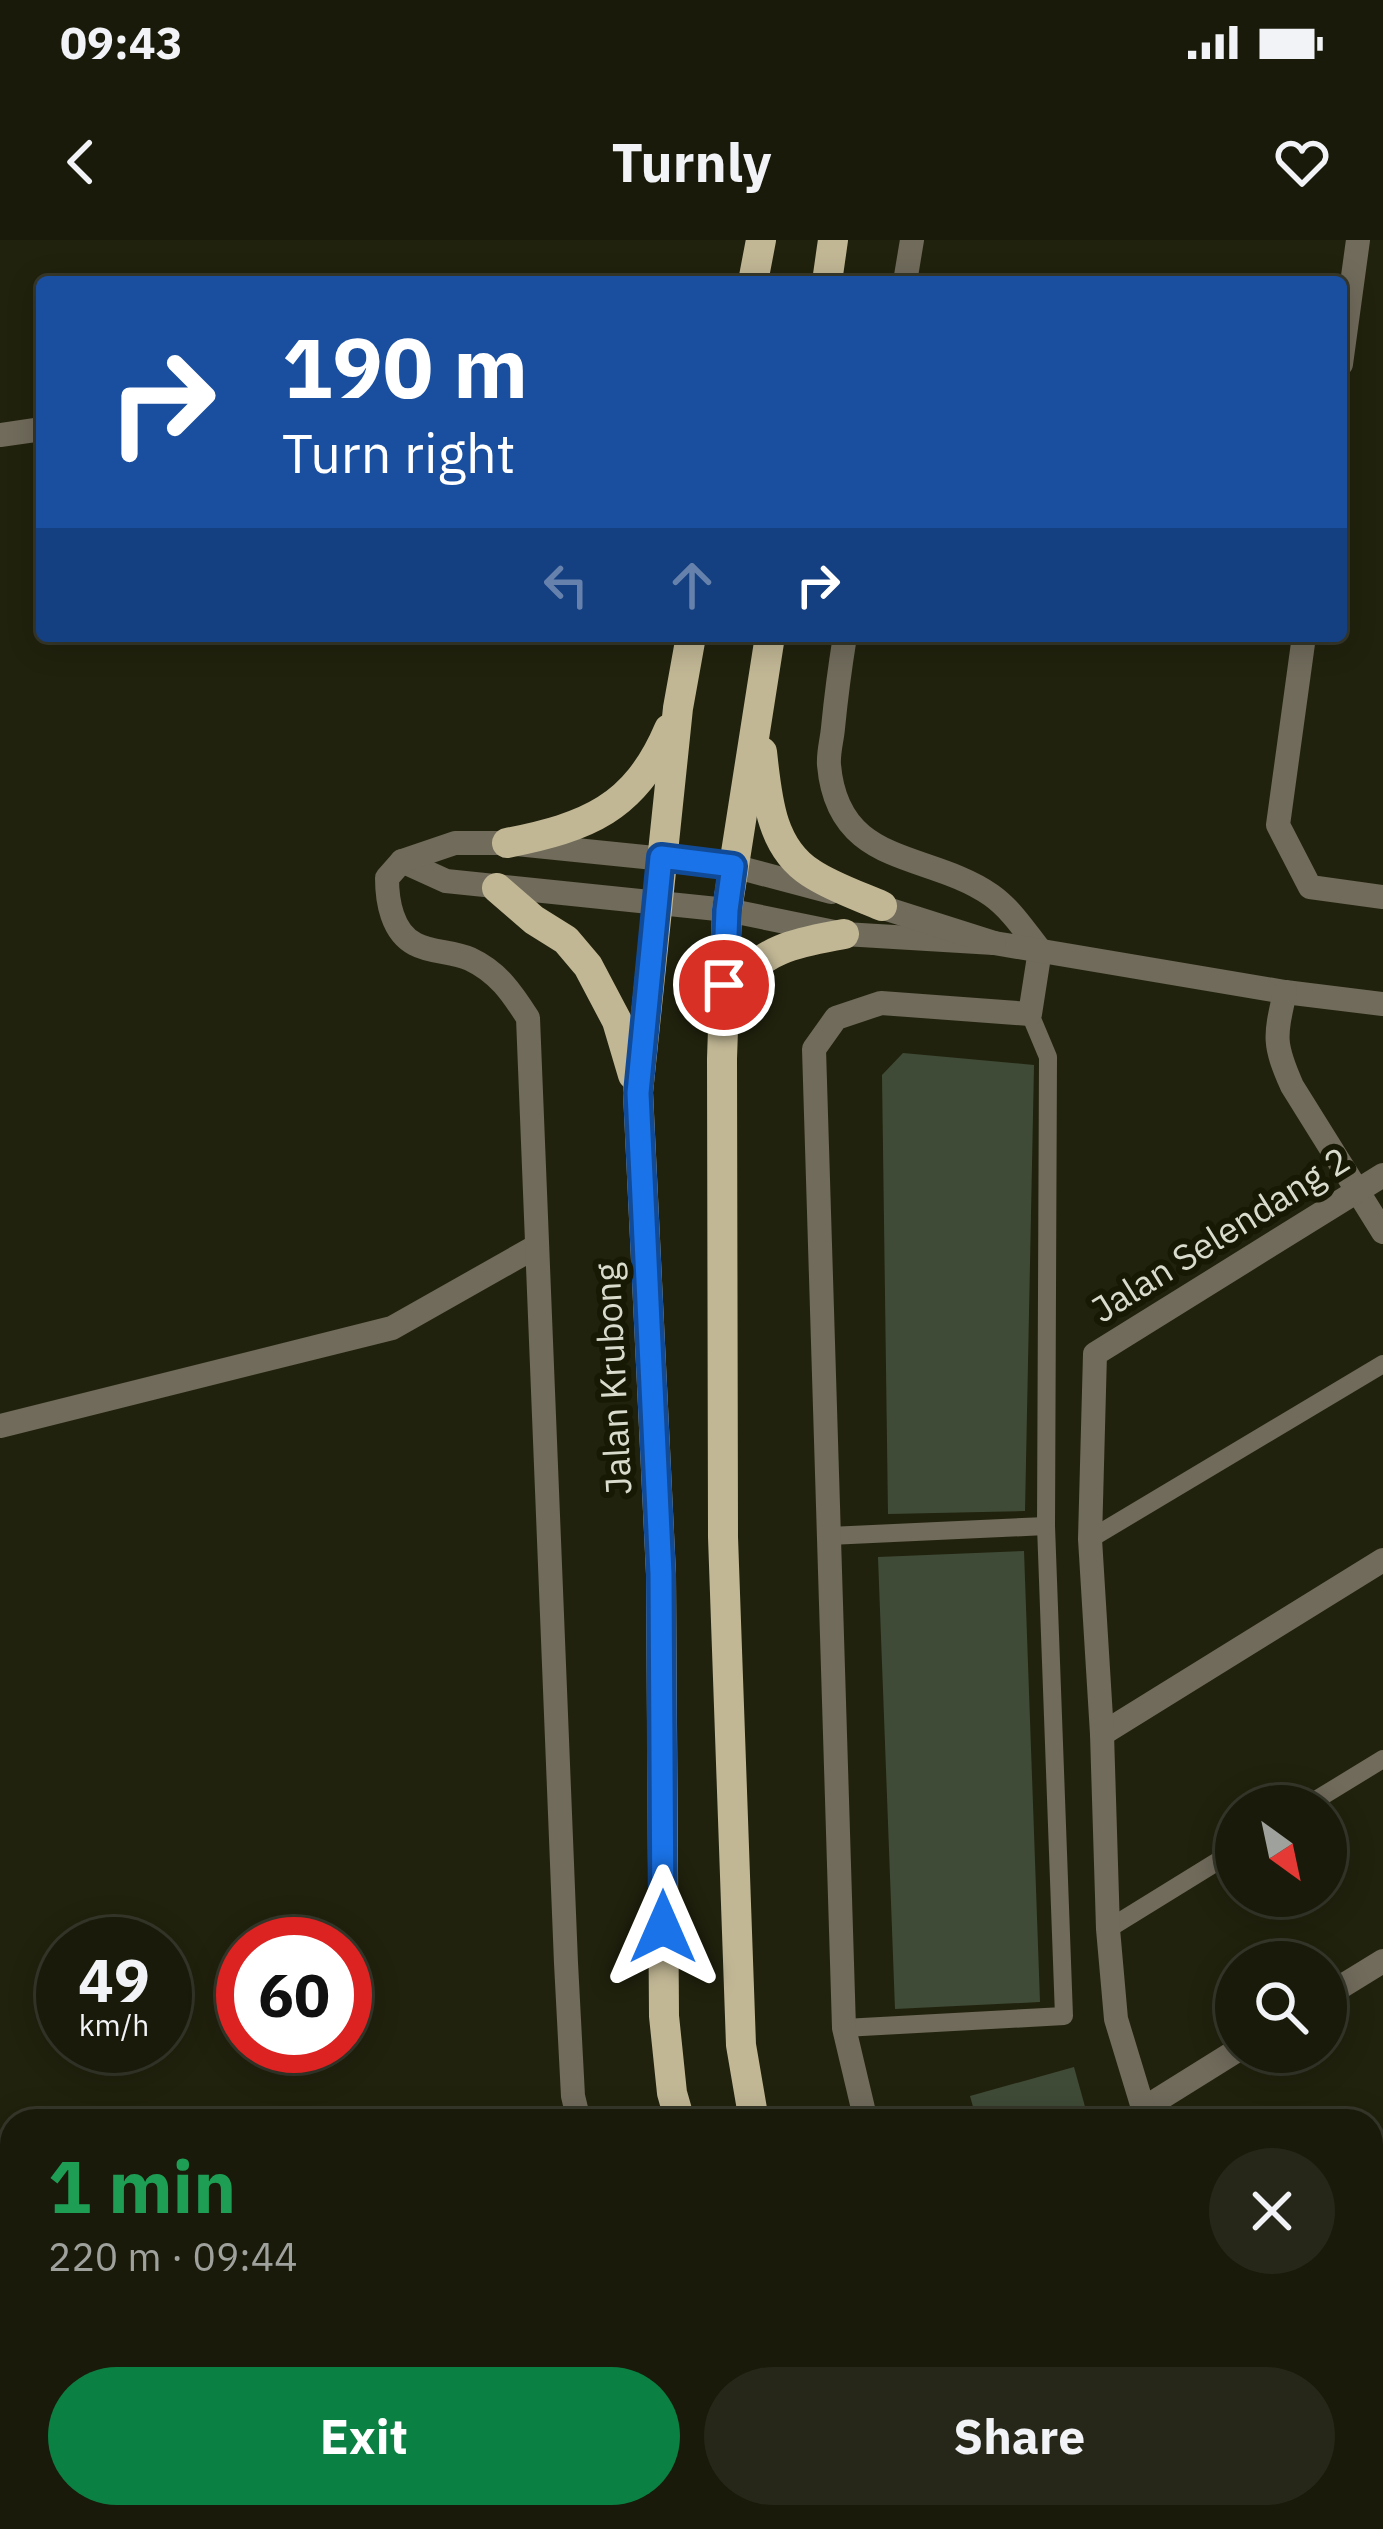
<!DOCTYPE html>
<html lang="en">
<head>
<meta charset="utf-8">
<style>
	body { margin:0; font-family:"IBM Plex Sans",sans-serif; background:#262718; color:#f1f3f6; height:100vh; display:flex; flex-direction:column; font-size:45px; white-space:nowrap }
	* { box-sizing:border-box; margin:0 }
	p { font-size:39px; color:#9fa19c }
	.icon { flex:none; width:66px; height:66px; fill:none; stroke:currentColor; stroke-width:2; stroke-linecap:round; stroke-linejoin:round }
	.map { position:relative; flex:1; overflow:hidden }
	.side { position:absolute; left:0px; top:1869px; width:1383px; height:420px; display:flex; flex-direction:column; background:#191a0a; border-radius:36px 36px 0 0; box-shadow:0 6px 30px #0003,0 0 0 3px #37382b }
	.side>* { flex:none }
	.top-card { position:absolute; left:36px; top:36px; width:1311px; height:366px; border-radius:12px; box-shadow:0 6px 30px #0003,0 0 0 3px #37382b; background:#1a4fa0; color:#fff; overflow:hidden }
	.needle { width:78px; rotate:147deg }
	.tools { position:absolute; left:1215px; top:1545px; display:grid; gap:24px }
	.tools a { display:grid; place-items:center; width:132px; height:132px; border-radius:50%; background:#191a0a; box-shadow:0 6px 30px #0003,0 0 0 3px #37382b; font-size:60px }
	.speed { position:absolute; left:36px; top:1677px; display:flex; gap:24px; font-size:60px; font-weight:700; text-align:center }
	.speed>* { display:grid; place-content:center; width:156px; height:156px; border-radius:50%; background:#191a0a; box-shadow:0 6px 30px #0003,0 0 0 3px #37382b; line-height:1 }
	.speed small { font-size:30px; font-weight:400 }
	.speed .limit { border:18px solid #d22; background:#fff; color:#111 }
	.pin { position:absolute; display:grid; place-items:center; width:102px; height:102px; color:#fff; margin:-51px; border:6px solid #fff; border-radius:50%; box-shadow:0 3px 12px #0007 }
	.me { position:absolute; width:132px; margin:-66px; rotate:0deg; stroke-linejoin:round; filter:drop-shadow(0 0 9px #0008) }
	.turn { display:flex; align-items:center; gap:42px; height:252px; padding:0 48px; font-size:54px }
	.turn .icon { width:156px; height:156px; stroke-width:2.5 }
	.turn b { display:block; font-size:84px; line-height:102px }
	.lanes { display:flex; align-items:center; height:114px; padding:0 48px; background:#0003; justify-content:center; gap:60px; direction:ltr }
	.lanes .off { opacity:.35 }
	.round { display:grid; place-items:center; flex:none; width:126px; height:126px; border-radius:63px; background:#262718 }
	.summary { display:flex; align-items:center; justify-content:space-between; height:204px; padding:0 48px }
	h1 { font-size:72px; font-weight:700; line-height:90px; color:#1e9e55 }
	.action { display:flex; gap:24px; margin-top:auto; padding:24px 48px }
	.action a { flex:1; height:138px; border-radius:72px; background:#0b8043; color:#fff; font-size:48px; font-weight:700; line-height:138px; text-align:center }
	.action a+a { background:#262718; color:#f1f3f6 }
	.status { display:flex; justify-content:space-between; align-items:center; height:84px; padding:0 60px; background:#191a0a; direction:ltr }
	.status svg { height:33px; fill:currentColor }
	header { display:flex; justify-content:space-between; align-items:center; height:156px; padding:0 48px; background:#191a0a; font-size:54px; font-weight:700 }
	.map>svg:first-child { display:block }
</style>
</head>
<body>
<div class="status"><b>09:43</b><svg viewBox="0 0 49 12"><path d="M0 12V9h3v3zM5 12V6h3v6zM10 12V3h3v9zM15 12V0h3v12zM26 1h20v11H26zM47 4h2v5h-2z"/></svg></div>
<header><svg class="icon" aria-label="back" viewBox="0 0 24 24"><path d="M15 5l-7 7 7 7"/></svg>Turnly<svg class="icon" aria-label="heart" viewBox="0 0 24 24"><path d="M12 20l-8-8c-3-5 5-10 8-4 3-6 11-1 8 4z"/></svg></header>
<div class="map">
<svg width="1383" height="2289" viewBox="0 0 1383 2289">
	<rect width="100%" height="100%" fill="#21220d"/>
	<g fill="#3f4b37">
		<path d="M903,813L1034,825L1025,1271L888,1274L882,835Z"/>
		<path d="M1024,1311L1040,1762L895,1769L878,1317Z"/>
		<path d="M1074,1827L1089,1881H977L970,1856Z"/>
		<path d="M1160,2277H1225L1230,2289H1134Z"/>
	</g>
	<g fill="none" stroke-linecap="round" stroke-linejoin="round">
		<g stroke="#706b5b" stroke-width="18">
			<path d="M829,1296L1046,1286"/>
			<path d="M1090,1299L1383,1124"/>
			<path d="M1306,1566L1383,1519"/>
			<path d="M1108,1689L1236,1610"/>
			<path d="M844,1788L1064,1776L1046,1286L1048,817L1030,774"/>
			<path d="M1371,1914L1383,1906"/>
			<path d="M1270,2277L1276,2289"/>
		</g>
		<g stroke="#706b5b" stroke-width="24">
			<path d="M905,42L912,0"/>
			<path d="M1341,124L1358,0"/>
			<path d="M0,195L42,189"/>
			<path d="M845,396C840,427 836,457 833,488C832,500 828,513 829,525C838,628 928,611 991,655C1011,669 1025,691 1040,710L1030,774L881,763L836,778L814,809L844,1788L866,1881"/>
			<path d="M1304,396L1278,585L1310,647L1383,657"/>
			<path d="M402,621L446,641L727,670L844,694L994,703L1285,752L1383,764"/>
			<path d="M865,662L994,703"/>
			<path d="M1285,752C1275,797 1273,803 1292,846L1383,992"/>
			<path d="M0,1186L392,1088L537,1006"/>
			<path d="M1102,1494L1383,1320"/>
			<path d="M1326,1756L1383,1721"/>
			<path d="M1143,1869L1236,1811"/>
			<path d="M579,1881L573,1856L566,1723L528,778C512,753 498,732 470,719C453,711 431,713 415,704C392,692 387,661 387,638L402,621L455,603H507L733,626L831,652"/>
			<path d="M1147,1881L1116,1779L1108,1689L1102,1494L1090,1299L1095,1114L1383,935"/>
			<path d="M1371,2109L1383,2101"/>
			<path d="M698,2277L703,2289"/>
			<path d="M1004,2277L1009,2289"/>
			<path d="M1307,2277L1313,2289"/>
			<path d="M1041,2289L1065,2277"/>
		</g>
		<g stroke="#c1b795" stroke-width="30">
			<path d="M753,42L761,0"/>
			<path d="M827,42L833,0"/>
			<path d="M762,512C767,556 770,607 811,633C832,647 859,656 882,666"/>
			<path d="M507,603C587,587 635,569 669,489"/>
			<path d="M497,648L534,680L566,700L588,726L617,781L633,835"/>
			<path d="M736,775C737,766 738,754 741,745C758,707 808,701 844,694"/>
			<path d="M680,1881L672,1853L664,1776L661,1334L638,852L678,468L691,396"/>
			<path d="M754,1881L741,1805L723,1297L722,819L727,670L770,396"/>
			<path d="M818,2277L823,2289"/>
			<path d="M884,2277L889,2289"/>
		</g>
	</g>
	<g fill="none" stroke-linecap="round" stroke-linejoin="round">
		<defs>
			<path id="route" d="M663,1687L661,1334L638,853L661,617L733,626L727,670L724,745"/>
		</defs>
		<use href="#route" stroke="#114b97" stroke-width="30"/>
		<use href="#route" stroke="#1a73e8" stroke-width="21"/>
	</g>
	<g text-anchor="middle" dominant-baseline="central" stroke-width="12" stroke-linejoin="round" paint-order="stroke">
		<g font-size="36" fill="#d9dbcd" stroke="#171904">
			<text transform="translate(1220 994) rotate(-32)">Jalan Selendang 2</text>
			<text transform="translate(612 1139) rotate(-93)">Jalan Krubong</text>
		</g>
	</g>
</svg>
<div class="tools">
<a><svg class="needle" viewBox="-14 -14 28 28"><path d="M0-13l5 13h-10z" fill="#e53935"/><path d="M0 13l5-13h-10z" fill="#9fa19c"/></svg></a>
<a><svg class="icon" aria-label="search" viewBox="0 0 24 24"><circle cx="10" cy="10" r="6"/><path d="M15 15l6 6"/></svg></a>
</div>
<div class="speed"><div>49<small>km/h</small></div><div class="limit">60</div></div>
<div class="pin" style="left:724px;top:745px;background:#d93025"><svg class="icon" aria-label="arrive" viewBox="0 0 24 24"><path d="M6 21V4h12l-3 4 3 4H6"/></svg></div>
<svg class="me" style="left:663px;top:1687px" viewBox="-20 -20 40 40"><path d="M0-17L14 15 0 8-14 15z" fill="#1a73e8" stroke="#fff" stroke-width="4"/></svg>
<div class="top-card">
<div class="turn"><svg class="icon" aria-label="right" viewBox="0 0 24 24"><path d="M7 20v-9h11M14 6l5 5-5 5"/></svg><div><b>190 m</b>Turn right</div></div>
<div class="lanes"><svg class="icon off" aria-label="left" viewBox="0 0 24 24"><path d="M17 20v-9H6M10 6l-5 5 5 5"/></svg><svg class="icon off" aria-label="ahead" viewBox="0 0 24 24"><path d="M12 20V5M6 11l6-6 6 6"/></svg><svg class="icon" aria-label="right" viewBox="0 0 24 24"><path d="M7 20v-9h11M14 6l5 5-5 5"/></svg></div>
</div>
<section class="side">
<div class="summary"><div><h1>1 min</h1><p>220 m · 09:44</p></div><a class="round"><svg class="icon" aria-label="close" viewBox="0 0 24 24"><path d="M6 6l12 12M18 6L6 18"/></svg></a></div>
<div class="action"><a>Exit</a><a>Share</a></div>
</section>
</div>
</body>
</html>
